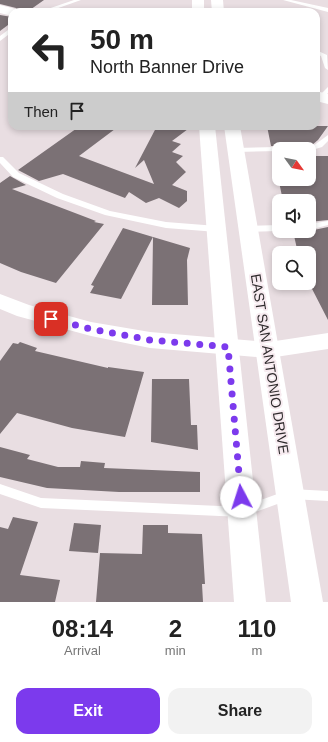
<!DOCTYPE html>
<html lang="en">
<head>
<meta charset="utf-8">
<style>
	body { margin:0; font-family:Arial,sans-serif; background:#f2f2f2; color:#222; height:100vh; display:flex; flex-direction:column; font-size:15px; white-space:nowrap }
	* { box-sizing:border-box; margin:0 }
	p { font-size:13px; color:#767676 }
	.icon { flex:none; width:22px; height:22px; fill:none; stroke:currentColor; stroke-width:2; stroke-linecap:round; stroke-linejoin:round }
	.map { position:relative; height:602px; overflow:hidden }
	.drawer { display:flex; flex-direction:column; background:#fff; flex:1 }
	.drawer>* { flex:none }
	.top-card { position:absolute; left:8px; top:8px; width:312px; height:122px; border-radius:12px; box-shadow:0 2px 6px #0003; background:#fff; color:#222; overflow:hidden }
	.needle { width:26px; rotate:123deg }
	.tools { position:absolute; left:272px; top:142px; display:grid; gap:8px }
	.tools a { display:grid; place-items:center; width:44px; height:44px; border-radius:8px; background:#fff; box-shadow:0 2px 6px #0003; font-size:20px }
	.pin { position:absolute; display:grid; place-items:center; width:34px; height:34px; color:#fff; margin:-17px; border-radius:8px; box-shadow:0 2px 6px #0006 }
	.me { position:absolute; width:44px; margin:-22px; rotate:355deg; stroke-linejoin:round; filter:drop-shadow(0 0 3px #0008) }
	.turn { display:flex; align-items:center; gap:14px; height:84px; padding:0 16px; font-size:18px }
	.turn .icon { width:52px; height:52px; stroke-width:2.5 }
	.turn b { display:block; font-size:28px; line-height:34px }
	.then { display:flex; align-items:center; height:38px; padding:0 16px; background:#0003; gap:8px; font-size:15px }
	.eta { display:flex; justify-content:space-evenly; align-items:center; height:68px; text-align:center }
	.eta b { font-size:24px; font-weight:800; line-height:28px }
	.cta { display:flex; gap:8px; margin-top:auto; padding:8px 16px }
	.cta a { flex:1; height:46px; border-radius:12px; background:#7c3aed; color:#fff; font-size:16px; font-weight:800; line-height:46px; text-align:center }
	.cta a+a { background:#f2f2f2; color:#222 }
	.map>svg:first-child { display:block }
</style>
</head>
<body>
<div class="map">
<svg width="328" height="602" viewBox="0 0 328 602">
	<rect width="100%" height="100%" fill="#e9dee2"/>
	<g fill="#7b7175">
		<path d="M0,0H44L27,12H19L16,8L0,4Z"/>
		<path d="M0,15L12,17V22L0,31Z"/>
		<path d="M80,126H119L79,156L154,184L144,160L135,168L157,126H192L172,141L181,144L172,152L183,156L176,162L186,172L172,185L187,191V201L179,208L159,198L146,203L129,192L125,198L63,174L39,181L18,170Z"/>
		<path d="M267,126H328L318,140L312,145L289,146L285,149L279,146H271Z"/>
		<path d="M279,152V179H309V156H328V220L309,222V201H283L273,153Z"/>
		<path d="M10,176L26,185L12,189L96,221L94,222L104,224L56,283L21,272L0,263V183Z"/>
		<path d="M328,227V320L309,283V247L297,249L293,231H309Z"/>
		<path d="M123,228L153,237L121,299L90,293L94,286L91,285Z"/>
		<path d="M153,237L190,248L187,260L188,305H152Z"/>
		<path d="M20,342L37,348L35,351L108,368V367L144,372L125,437L72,428L17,413L0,434V361L13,343L18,344Z"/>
		<path d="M152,379H189L191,425H197L198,450L151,442Z"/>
		<path d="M0,447L30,455L27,459L58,467H80L81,461L105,463L104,468L200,472V492H119L47,488L0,477Z"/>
		<path d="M13,517L38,522L20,575L60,580L55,602H0V527L8,529Z"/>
		<path d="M74,523L101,525L98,553L69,551Z"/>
		<path d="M143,525H168V533L202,534L205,584H202L203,602H96L100,553L142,554Z"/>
	</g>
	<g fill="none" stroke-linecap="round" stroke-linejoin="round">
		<g fill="#fff" fill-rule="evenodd">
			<path d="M74,0H81L47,12H39Z"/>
			<path d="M283,0H291L328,8V12Z"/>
			<path d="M12,27V32L0,41V36Z"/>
			<path d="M316,50L327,55L328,70L325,68L321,56L316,54Z"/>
			<path d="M328,87V93L323,98H319V96Z"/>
			<path d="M328,135V141L322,147L309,151V149H286L289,147L313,146Z"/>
			<path d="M279,147L282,149H279V151L236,152L233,150L236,148Z"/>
			<path d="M0,157H3L19,173L63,194L110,211L166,222L217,226L221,229L217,232L166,228L105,215L57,198L13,177L0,163Z"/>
			<path d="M328,221V225L309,230V224Z"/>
			<path d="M279,225V231L249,232L245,229L249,226Z"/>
			<path d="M0,484L41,498L242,507L291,489L328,491V501L291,499L242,517L41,508L0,494Z"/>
		</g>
		<path fill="#fff" fill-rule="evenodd" d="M0,294L29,305L91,322L150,332L269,342L328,333V349L269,358L150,348L91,336L17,316L0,309Z"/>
		<g fill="#fff" fill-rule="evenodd">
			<path d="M0,5L16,9L18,12H12V16L0,13Z"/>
			<path d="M316,91L328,94V104L316,101Z"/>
		</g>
		<g fill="#fff" fill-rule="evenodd">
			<rect x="192" y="0" width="12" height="12"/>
			<path d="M211,0H223L224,12H212Z"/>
			<path d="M199,126H215L266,602H234Z"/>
			<path d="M224,126H240L323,602H291Z"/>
		</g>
	</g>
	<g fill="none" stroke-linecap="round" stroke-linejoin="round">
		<path stroke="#7c3aed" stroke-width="7" stroke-dasharray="0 12.6" d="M51,319L91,329L150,340L228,347L241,497"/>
	</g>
	<g text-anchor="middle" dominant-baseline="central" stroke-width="4" stroke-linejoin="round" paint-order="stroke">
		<g font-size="14" fill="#2f2b2d" stroke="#f7ebf0">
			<text transform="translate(270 364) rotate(81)">EAST SAN ANTONIO DRIVE</text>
		</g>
	</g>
</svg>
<div class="tools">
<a><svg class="needle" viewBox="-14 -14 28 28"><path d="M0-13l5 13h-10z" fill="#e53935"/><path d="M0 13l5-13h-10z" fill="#767676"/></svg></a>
<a><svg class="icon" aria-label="sound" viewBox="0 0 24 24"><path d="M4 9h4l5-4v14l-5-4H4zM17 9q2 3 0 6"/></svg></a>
<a><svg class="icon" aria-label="search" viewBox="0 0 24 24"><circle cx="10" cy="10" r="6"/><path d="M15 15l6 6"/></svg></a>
</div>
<div class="pin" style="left:51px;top:319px;background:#d93025"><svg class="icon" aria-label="arrive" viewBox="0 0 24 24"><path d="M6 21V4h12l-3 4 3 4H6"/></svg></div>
<svg class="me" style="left:241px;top:497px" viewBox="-20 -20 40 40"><circle r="19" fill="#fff"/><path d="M0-13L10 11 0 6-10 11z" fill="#7c3aed"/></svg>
<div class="top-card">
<div class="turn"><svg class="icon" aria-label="left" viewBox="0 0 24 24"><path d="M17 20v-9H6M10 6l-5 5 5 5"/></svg><div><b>50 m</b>North Banner Drive</div></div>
<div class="then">Then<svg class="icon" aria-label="arrive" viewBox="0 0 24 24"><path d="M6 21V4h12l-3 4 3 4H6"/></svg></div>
</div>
</div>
<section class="drawer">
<div class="eta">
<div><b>08:14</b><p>Arrival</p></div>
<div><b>2</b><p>min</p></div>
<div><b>110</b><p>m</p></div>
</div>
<div class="cta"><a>Exit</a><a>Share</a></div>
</section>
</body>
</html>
